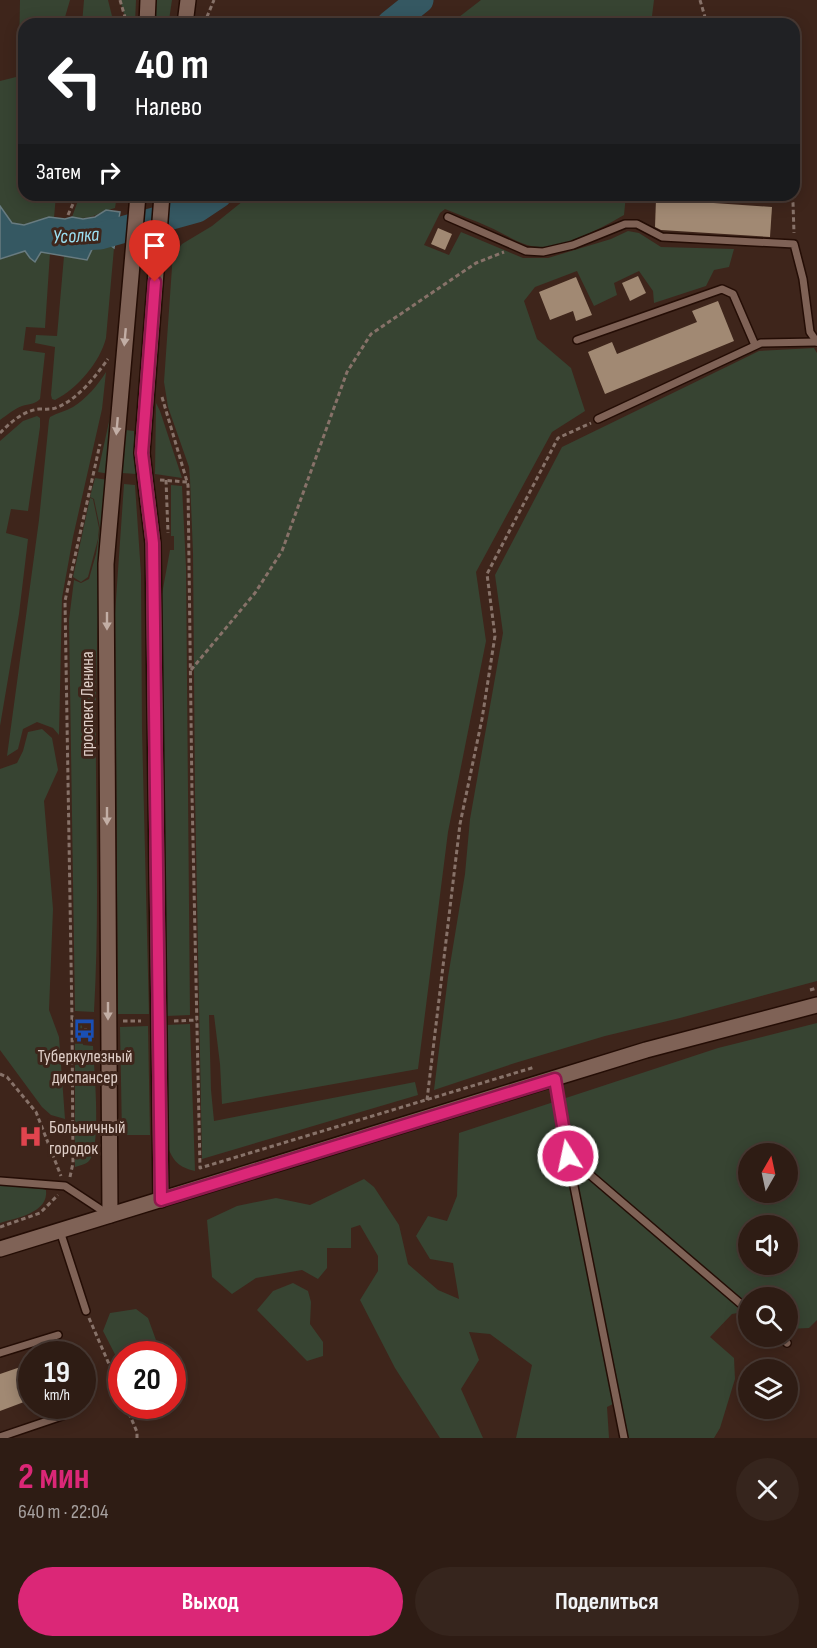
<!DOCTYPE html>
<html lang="ru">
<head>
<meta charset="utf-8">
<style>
	body { margin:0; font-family:"Sofia Sans Condensed",sans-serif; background:#36251d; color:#f1f3f6; height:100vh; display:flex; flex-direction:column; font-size:22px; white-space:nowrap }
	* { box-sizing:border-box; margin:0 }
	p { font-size:20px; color:#a7a1a0 }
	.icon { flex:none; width:33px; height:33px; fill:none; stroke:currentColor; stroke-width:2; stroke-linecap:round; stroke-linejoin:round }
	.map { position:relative; height:1438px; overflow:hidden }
	.drawer { display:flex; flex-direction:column; background:#2e1c14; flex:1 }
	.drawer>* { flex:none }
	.hud { position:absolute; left:18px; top:18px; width:782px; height:183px; border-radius:18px; box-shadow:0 3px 15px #0003,0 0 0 2px #493a34; background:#202124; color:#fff; overflow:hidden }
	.needle { width:39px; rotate:9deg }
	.fabs { position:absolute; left:738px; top:1143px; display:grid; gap:12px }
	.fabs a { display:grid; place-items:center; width:60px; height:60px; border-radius:50%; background:#2e1c14; box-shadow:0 3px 15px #0003,0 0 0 2px #493a34; font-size:30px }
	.speed { position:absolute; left:18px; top:1341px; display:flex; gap:12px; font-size:30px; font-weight:700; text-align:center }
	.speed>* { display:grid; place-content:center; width:78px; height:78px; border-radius:50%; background:#2e1c14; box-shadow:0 3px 15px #0003,0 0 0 2px #493a34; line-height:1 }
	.speed small { font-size:15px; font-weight:400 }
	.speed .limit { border:9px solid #d22; background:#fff; color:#111 }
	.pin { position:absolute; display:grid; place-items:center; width:51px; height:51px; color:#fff; margin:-62px -26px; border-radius:50% 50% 50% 0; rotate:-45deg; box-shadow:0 0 6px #0007 }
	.pin .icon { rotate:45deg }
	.me { position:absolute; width:66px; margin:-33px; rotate:350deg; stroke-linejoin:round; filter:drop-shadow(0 0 4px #0008) }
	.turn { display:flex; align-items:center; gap:21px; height:126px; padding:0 18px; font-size:27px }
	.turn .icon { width:78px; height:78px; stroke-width:2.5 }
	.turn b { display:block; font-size:42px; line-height:51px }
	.then { display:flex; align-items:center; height:57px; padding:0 18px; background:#0003; gap:12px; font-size:22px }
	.round { display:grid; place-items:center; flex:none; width:63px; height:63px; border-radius:32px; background:#36251d }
	.summary { display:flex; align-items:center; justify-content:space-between; height:102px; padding:0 18px }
	h1 { font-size:36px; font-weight:700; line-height:45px; color:#db2777 }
	.primary-button { display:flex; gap:12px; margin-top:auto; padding:12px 18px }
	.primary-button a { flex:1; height:69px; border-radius:36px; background:#db2777; color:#fff; font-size:24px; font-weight:700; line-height:69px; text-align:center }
	.primary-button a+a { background:#36251d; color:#f1f3f6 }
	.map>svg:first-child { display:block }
</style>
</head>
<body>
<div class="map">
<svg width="817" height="1438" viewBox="0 0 817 1438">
	<rect width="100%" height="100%" fill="#3e251b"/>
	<g fill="#374432" fill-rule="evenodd">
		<path d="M20,0H70L63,24H24V58L19,54Z"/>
		<path d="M84,0H108L114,24H82Z"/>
		<path d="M120,0H136L135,24H127Z"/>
		<path d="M156,0H172L169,20L155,19Z"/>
		<path d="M481,0H654L651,24H450Z"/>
		<path d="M24,75V195H56L54,218L49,217L24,225L12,223L0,206V81Z"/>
		<path d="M80,195H117L115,208C97,212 93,221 72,217Z"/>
		<path d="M279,195H626L624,215C600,229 554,254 527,245C514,241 501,232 489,227C474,220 459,215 445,209L440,213L424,245L449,255L461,232L523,258H548L611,239L628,231L639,233L661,247L734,249L729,267L714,270L706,286L654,303L653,291L639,271L614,283L617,295L594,306L577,271L535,287L524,301L537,339L571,368L585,411L552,432L476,572L486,641L448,832L418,1069L222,1104L220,1064L214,1015H209L211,1090L214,1121L415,1082L418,1095L202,1159L195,793L193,553L190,479L189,467L168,407L164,382L173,253L176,252L182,244L212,226L248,197L275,203Z"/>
		<path d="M95,243H107L114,248L106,338C100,362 78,388 55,400L52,399L51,395L55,347L35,343L36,335L57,336L64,256L87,260Z"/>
		<path d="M25,251L30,258L41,252L50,253L45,328L26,327L23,350L45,353L40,399C35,404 29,404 22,406C14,409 7,415 0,420V259Z"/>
		<path d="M814,348L817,353V981L680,1018L605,1036L515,1063L434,1090L448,977L465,874L470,819L503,633L495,575L562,447L759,351Z"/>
		<path d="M106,372L102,409L73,537L62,598L59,735L53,728L37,722L23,729L18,749L7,756L39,520L49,420L50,417C57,413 66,411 73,407C86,399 98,385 106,372Z"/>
		<path d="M114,399L109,474L98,472Z"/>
		<path d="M156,403L160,411L182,478L155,474Z"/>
		<path d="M37,416L40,418V427L28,511L11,509L6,533L28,539L19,614L0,726V441L23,421Z"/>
		<path d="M126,430L134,431L136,474L122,473Z"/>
		<path d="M95,478L108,480C103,537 98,594 97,652C93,772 101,892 94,1012L75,1011L69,620L74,580L81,583L89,579L96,554L100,528L94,499L90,497Z"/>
		<path d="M124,484L135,485L141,574L142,730L149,1014H118L115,614Z"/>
		<path d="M171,485L182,486L186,567L190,1015L167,1016L162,594L170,550H174V536H171Z"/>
		<path d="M90,498L93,499L99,528L98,539L88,577L81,582L73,577Z"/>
		<path d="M42,729L52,738L58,770L44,801L53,909L49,1010L59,1037L65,1119L51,1115L42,1107L0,1050V769L17,763L23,751L28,732Z"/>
		<path d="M817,1023V1320L809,1328L788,1329V1298H748V1311L732,1314L710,1337L734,1358L735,1379L720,1428L714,1438H628L621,1430L617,1402L607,1407L609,1438H516L532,1365L490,1334L469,1332L479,1360L461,1389L483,1438H440L395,1368L360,1300L378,1271V1256L360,1225L351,1228V1248H327V1268L318,1279L302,1270L256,1278L232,1294L212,1277L207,1220L237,1206L276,1198L310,1205L364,1179L374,1187L399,1225L408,1264L438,1290L459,1299L453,1263L430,1259L416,1236L428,1216L447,1221L457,1196L459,1133L718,1048ZM748,1154H788V1192H748ZM748,1226H788V1264H748Z"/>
		<path d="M190,1024L195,1171C178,1167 173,1161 167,1145L166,1025Z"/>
		<path d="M75,1025H82L83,1045L93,1046C94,1069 101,1140 91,1158C88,1164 82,1165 75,1167Z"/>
		<path d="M148,1026L150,1135H122L120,1027Z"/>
		<path d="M0,1185L43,1189L46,1190C49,1213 16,1218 0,1223Z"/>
		<path d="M293,1283L308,1291L311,1302L310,1324L323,1342V1356L307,1361L257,1310L273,1291Z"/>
		<path d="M136,1309L148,1318L161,1354H122L121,1366L103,1331L110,1313Z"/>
	</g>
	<path fill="#355862" stroke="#687b80" stroke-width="1.5" d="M0,206L12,223L24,225L49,217L65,219L72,217L83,219L95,217L106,210L120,212L114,248L107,243H95L87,260L41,252L35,262L30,258L25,251L0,259Z"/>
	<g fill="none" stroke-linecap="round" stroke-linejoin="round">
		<g stroke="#355862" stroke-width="27">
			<path d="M390,24L420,0"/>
			<path d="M80,237L100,236L197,209L218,195"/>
		</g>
	</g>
	<g fill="#a18973">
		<path d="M656,199L772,207L770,237L661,230L655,227Z"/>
		<path d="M438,228L452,234L445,250L431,244Z"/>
		<path d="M638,276L646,293L630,301L622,283Z"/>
		<path d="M576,277L592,315L576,321L573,311L550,320L539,292Z"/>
		<path d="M718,301L734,341L605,394L588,352L612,342L617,354L697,322L692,311Z"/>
		<path d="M32,1363V1399L0,1411V1374Z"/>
	</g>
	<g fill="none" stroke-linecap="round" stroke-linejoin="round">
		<defs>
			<g id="service">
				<path d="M448,217L526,251L543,252L573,245L625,224H637L662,237L794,244L803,279L810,332L817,342"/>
				<path d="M577,340L722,289L733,294L755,345"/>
				<path d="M598,419L761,343L817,342"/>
				<path d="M555,1079L568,1156L624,1438"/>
				<path d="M568,1156L748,1310"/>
				<path d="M0,1181L65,1186L109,1215"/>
				<path d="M60,1231L86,1311"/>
				<path d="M780,1336L787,1343"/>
				<path d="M0,1353L58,1335"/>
				<path d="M0,1437L65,1415"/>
			</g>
			<g id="tertiary">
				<path d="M147,24L148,0"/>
				<path d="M185,24L188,0"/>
				<path d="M161,1200L153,543L142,453L162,195"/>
				<path d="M110,1215L106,564L138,195"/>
				<path d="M0,1249L646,1050L817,1005"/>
			</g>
		</defs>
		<use href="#service" stroke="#240d05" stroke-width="10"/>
		<use href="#tertiary" stroke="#240d05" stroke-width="18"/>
		<g stroke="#877269" stroke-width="3" stroke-dasharray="4.5 3" stroke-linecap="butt">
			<path d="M120,0L127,24"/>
			<path d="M700,0L707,24"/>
			<path d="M204,24L214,0"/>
			<path d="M791,195L793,203L794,233"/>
			<path d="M68,215L77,195"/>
			<path d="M162,397L188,485L192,794L200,1168L535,1067"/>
			<path d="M0,433C11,422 23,411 39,409C46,409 51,410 58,407C79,398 95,377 108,359"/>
			<path d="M160,480L187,482"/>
			<path d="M166,480L168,533"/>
			<path d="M191,670L255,593L282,551L347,372L371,334L476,263L504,252"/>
			<path d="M810,990L817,988"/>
			<path d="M72,1020H90"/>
			<path d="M123,1021H141"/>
			<path d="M174,1021L197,1020"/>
			<path d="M85,1040L86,1020"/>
			<path d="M0,1074L7,1077L36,1112L61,1176"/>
			<path d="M427,1100L460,824L482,719L495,636L487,574L558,438L591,423"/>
			<path d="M70,1177L73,1163L72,1020L65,601L100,444"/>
			<path d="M0,1227L40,1213L58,1195"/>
			<path d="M89,1318L122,1394"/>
			<path d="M126,1406L137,1432V1438"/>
		</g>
		<use href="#service" stroke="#7f6256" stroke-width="7"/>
		<use href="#tertiary" stroke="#7f6256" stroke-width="15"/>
	</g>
	<defs><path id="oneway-solid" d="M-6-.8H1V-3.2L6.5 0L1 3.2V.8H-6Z" transform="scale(1.5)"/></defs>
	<g fill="#c2aea5">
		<use href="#oneway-solid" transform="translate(125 337) rotate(95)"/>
		<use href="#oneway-solid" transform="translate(117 426) rotate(95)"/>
		<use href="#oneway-solid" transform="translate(107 621) rotate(90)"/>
		<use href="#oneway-solid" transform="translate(107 816) rotate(90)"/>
		<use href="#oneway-solid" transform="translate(108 1011) rotate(90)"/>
	</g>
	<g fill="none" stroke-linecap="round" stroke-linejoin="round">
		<defs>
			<path id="route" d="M155,282L142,453L153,543L161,1200L555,1079L568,1156"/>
		</defs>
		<use href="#route" stroke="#8e194d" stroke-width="15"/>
		<use href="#route" stroke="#db2777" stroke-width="10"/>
	</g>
	<defs>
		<symbol id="bus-bare" viewBox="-9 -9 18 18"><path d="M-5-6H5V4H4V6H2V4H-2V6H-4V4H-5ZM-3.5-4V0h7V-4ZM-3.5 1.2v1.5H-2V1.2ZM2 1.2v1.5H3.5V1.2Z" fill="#1a4fb4" stroke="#3e251b" stroke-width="2.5" paint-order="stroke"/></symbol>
		<symbol id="hospital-bare" viewBox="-9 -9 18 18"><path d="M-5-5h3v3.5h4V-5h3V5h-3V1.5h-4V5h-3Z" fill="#e0444e" stroke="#3e251b" stroke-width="2.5" paint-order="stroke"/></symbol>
	</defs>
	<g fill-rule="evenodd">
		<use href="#bus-bare" x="68" y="1014" width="33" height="33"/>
		<use href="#hospital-bare" x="14" y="1120" width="33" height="33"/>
	</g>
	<g text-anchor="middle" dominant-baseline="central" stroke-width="6" stroke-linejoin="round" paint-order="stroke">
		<g font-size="18" fill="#dfcec7" stroke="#3e251b">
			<text transform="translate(87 704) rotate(-90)">проспект Ленина</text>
		</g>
		<g font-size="18" fill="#dfcec7" stroke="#3e251b">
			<text x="85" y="1056">Туберкулезный<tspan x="85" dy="21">диспансер</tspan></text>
			<text x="49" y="1127" text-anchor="start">Больничный<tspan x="49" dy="21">городок</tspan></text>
		</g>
		<g font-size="20" font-style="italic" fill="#9bdff2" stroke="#3e251b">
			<text transform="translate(76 236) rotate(-4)">Усолка</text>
		</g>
	</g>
</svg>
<div class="fabs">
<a><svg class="needle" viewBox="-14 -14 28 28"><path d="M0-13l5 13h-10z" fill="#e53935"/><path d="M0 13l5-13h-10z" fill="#a7a1a0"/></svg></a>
<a><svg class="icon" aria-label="sound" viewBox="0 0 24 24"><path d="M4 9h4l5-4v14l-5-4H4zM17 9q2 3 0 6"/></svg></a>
<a><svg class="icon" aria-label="search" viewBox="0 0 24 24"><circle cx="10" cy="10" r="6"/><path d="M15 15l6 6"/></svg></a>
<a><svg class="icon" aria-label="layers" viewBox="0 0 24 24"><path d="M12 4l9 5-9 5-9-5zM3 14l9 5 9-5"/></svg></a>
</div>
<div class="speed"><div>19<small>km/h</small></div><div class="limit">20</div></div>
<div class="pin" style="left:155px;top:282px;background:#d93025"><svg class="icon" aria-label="arrive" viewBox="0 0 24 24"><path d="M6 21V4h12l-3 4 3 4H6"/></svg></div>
<svg class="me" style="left:568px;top:1156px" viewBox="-20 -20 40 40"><circle r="17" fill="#db2777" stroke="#fff" stroke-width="3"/><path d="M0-11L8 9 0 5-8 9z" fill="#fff"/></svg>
<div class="hud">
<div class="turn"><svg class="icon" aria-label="left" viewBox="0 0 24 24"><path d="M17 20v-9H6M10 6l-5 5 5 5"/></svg><div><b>40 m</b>Налево</div></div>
<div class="then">Затем<svg class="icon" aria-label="right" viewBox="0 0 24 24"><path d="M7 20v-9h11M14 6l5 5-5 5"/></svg></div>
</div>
</div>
<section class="drawer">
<div class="summary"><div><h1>2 мин</h1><p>640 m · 22:04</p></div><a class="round"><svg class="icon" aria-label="close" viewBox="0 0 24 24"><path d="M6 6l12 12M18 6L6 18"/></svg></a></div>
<div class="primary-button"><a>Выход</a><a>Поделиться</a></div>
</section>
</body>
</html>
